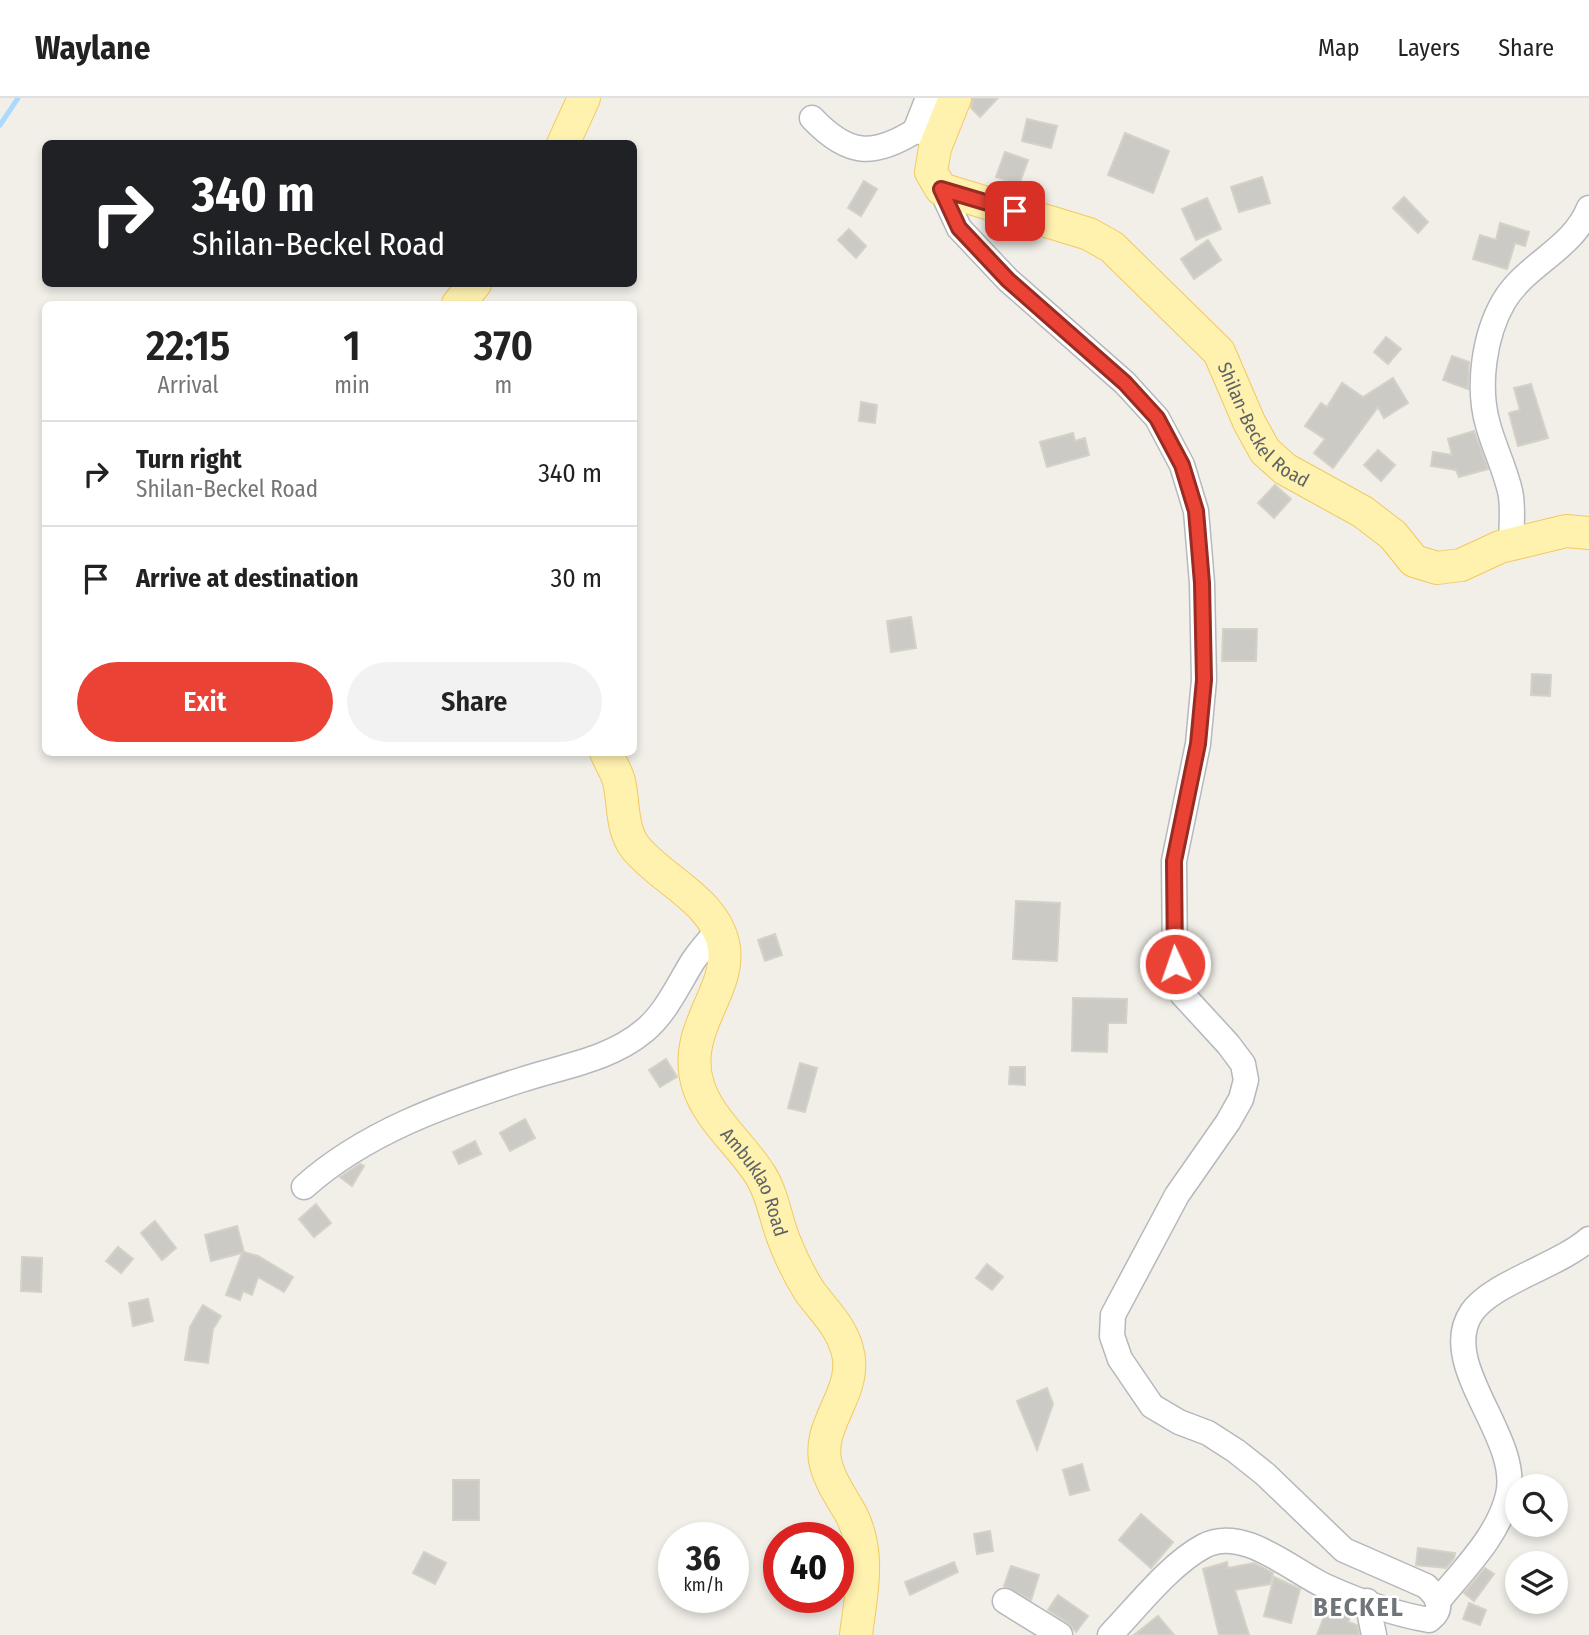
<!DOCTYPE html>
<html lang="en">
<head>
<meta charset="utf-8">
<style>
	body { margin:0; font-family:"Fira Sans Condensed",sans-serif; background:#f2f2f2; color:#222; height:100vh; display:flex; flex-direction:column; font-size:26px; white-space:nowrap }
	* { box-sizing:border-box; margin:0 }
	p { font-size:23px; color:#767676 }
	.icon { flex:none; width:38px; height:38px; fill:none; stroke:currentColor; stroke-width:2; stroke-linecap:round; stroke-linejoin:round }
	.map { position:relative; flex:1; overflow:hidden }
	.side { position:absolute; left:42px; top:203px; width:595px; height:455px; display:flex; flex-direction:column; background:#fff; border-radius:10px; box-shadow:0 4px 10px #0003 }
	.side>* { flex:none }
	.banner { position:absolute; left:42px; top:42px; width:595px; height:147px; border-radius:10px; box-shadow:0 4px 10px #0003; background:#202124; color:#fff; overflow:hidden }
	.buttons { position:absolute; left:1505px; top:1376px; display:grid; gap:14px }
	.buttons a { display:grid; place-items:center; width:63px; height:63px; border-radius:50%; background:#fff; box-shadow:0 4px 10px #0003; font-size:35px }
	.speed { position:absolute; left:658px; top:1424px; display:flex; gap:14px; font-size:35px; font-weight:700; text-align:center }
	.speed>* { display:grid; place-content:center; width:91px; height:91px; border-radius:50%; background:#fff; box-shadow:0 4px 10px #0003; line-height:1 }
	.speed small { font-size:18px; font-weight:400 }
	.speed .limit { border:10px solid #d22; background:#fff; color:#111 }
	.pin { position:absolute; display:grid; place-items:center; width:60px; height:60px; color:#fff; margin:-30px; border-radius:14px; box-shadow:0 4px 10px #0006 }
	.me { position:absolute; width:77px; margin:-38px; rotate:357deg; stroke-linejoin:round; filter:drop-shadow(0 0 5px #0008) }
	.turn { display:flex; align-items:center; gap:24px; height:147px; padding:0 35px; font-size:32px }
	.turn .icon { width:91px; height:91px; stroke-width:2.5 }
	.turn b { display:block; font-size:49px; line-height:60px }
	.eta { display:flex; justify-content:space-evenly; align-items:center; height:119px; text-align:center }
	.eta b { font-size:42px; font-weight:600; line-height:49px }
	.action { display:flex; gap:14px; margin-top:auto; padding:14px 35px }
	.action a { flex:1; height:80px; border-radius:42px; background:#ea4335; color:#fff; font-size:28px; font-weight:600; line-height:80px; text-align:center }
	.action a+a { background:#f2f2f2; color:#222 }
	ul { padding:0; list-style:none }
	li { display:flex; align-items:center; gap:21px; height:105px; padding:0 35px; border-top:2px solid #e0e0e0 }
	li div { flex:1 }
	li b { display:block; font-size:26px }
	li em { font-style:normal }
	header { display:flex; align-items:center; gap:42px; box-sizing:border-box; height:98px; padding:0 35px; background:#fff; border-bottom:2px solid #e0e0e0 }
	header strong { font-size:33px }
	nav { display:flex; gap:38px; margin-inline-start:auto; font-size:24px }
	.map>svg:first-child { display:block }
</style>
</head>
<body>
<header>
<strong>Waylane</strong>
<nav><a>Map</a><a>Layers</a><a>Share</a></nav>
</header>
<div class="map">
<svg width="1589" height="1537" viewBox="0 0 1589 1537">
	<rect width="100%" height="100%" fill="#f1efe8"/>
	<g fill="none" stroke-linecap="round" stroke-linejoin="round">
		<path stroke="#aadaff" stroke-width="5" d="M0,27L18,0"/>
	</g>
	<g fill="#cccac5" stroke="#d6d1c6" stroke-width="2">
		<path d="M973,0H998L980,19L971,10Z"/>
		<path d="M1027,21L1057,28L1051,50L1022,43Z"/>
		<path d="M1125,35L1169,53L1153,95L1108,77Z"/>
		<path d="M1005,54L1028,62L1019,87L996,79Z"/>
		<path d="M1262,79L1270,105L1239,114L1231,89Z"/>
		<path d="M864,83L877,91L861,118L848,110Z"/>
		<path d="M1404,99L1428,124L1418,135L1393,110Z"/>
		<path d="M1207,100L1221,131L1196,142L1182,111Z"/>
		<path d="M1500,125L1529,134L1525,148L1515,145L1507,171L1473,161L1480,137L1496,142Z"/>
		<path d="M849,131L866,148L856,160L838,142Z"/>
		<path d="M1208,142L1221,162L1194,181L1181,161Z"/>
		<path d="M1386,239L1401,251L1388,266L1374,254Z"/>
		<path d="M1452,258L1469,264L1468,291L1443,282Z"/>
		<path d="M1393,280L1408,305L1384,320L1378,309L1333,370L1314,355L1325,341L1305,328L1321,305L1327,309L1342,285L1363,299Z"/>
		<path d="M1531,286L1548,340L1518,348L1509,315L1520,312L1514,290Z"/>
		<path d="M861,304L877,307L875,325L859,323Z"/>
		<path d="M1474,333L1488,371L1459,379L1456,372L1431,368L1433,354L1452,357L1448,341Z"/>
		<path d="M1073,335L1075,343L1085,340L1089,357L1047,369L1040,344Z"/>
		<path d="M1378,352L1395,367L1381,383L1364,367Z"/>
		<path d="M1275,387L1291,401L1274,420L1258,405Z"/>
		<path d="M911,519L916,550L891,554L887,523Z"/>
		<path d="M1223,531H1257L1256,563H1222Z"/>
		<path d="M1532,576L1551,577L1550,598L1531,597Z"/>
		<path d="M1016,803L1060,805L1057,863L1013,861Z"/>
		<path d="M775,836L782,857L765,863L758,842Z"/>
		<path d="M1073,900L1127,901L1126,925H1108L1107,954L1072,953Z"/>
		<path d="M666,961L677,979L660,989L649,972Z"/>
		<path d="M800,965L817,970L805,1014L788,1010Z"/>
		<path d="M1010,969H1025V987L1009,986Z"/>
		<path d="M525,1021L535,1040L510,1053L500,1035Z"/>
		<path d="M475,1043L481,1056L459,1066L453,1054Z"/>
		<path d="M360,1066L364,1068L352,1088L340,1079Z"/>
		<path d="M316,1106L331,1125L314,1139L299,1121Z"/>
		<path d="M155,1123L176,1150L162,1162L141,1135Z"/>
		<path d="M237,1128L244,1154L258,1158L293,1179L284,1194L258,1179L252,1197L243,1193L240,1202L226,1197L242,1155L211,1163L205,1137Z"/>
		<path d="M118,1149L133,1161L121,1175L106,1163Z"/>
		<path d="M22,1159L42,1160L41,1194L21,1193Z"/>
		<path d="M987,1166L1003,1179L992,1192L976,1180Z"/>
		<path d="M148,1201L153,1223L133,1228L129,1205Z"/>
		<path d="M203,1207L221,1218L213,1231L208,1265L185,1262L190,1229Z"/>
		<path d="M1047,1290L1053,1306L1037,1352L1017,1303Z"/>
		<path d="M1082,1366L1089,1392L1070,1397L1063,1372Z"/>
		<rect x="453" y="1382" width="26" height="40"/>
		<path d="M1141,1416L1173,1444L1151,1470L1119,1442Z"/>
		<path d="M990,1433L993,1453L977,1456L974,1436Z"/>
		<path d="M1418,1450L1455,1455L1454,1460L1446,1470L1416,1467Z"/>
		<path d="M424,1454L446,1465L435,1486L413,1475Z"/>
		<path d="M954,1464L958,1474L910,1497L905,1484Z"/>
		<path d="M1227,1464L1228,1470L1254,1465L1273,1475L1270,1486L1235,1492L1249,1537H1219L1203,1471Z"/>
		<path d="M1011,1468L1039,1477L1031,1502L1004,1488Z"/>
		<path d="M1485,1470L1494,1476L1474,1503L1464,1495Z"/>
		<path d="M1274,1479L1300,1491L1291,1525L1264,1518Z"/>
		<path d="M1058,1497L1088,1518L1076,1534L1068,1525L1048,1512Z"/>
		<path d="M1469,1505L1486,1512L1480,1527L1463,1521Z"/>
		<path d="M1329,1506L1352,1515L1348,1524L1357,1527L1359,1537H1317Z"/>
		<path d="M1158,1518L1174,1537H1134Z"/>
	</g>
	<g fill="none" stroke-linecap="round" stroke-linejoin="round">
		<defs>
			<g id="minor">
				<path d="M928,0L915,33L932,36"/>
				<path d="M812,20C848,58 873,59 915,33"/>
				<path d="M941,91L959,130L1008,182L1125,285L1157,320L1182,367L1196,413L1202,485L1204,582L1198,646L1174,763L1175,866L1182,896L1228,946L1243,966L1246,982L1241,1001L1228,1024L1177,1097L1113,1217L1112,1238L1120,1261L1152,1308L1179,1324L1208,1335L1236,1353L1265,1376L1344,1452L1426,1488C1439,1500 1444,1511 1429,1522C1395,1516 1358,1503 1327,1489C1292,1473 1243,1427 1204,1448C1170,1466 1137,1509 1110,1537"/>
				<path d="M1511,446C1511,429 1514,410 1510,393C1505,371 1494,349 1488,327C1477,289 1484,237 1504,203C1527,165 1572,152 1589,110"/>
				<path d="M304,1089C364,1035 445,1006 521,982C563,968 609,962 644,933C666,915 678,887 693,863C700,852 711,841 719,830"/>
				<path d="M1005,1503L1060,1537"/>
				<path d="M1367,1503L1374,1537"/>
				<path d="M1438,1503C1463,1472 1499,1437 1508,1397C1522,1339 1436,1266 1472,1214C1492,1185 1558,1168 1589,1141"/>
			</g>
			<g id="major">
				<path id="s1" d="M955,0L935,50L931,74L941,91L1089,136L1112,149L1219,254L1249,324L1265,353L1285,371L1363,414L1393,437L1414,463L1437,470L1461,467L1500,449L1566,433L1589,435"/>
				<path d="M563,46L584,0"/>
				<path d="M458,206L475,186"/>
				<path id="s2" d="M606,654C610,664 616,673 619,683C624,705 621,730 635,749C662,783 717,803 724,850C730,895 681,932 698,987C708,1021 742,1047 761,1078C774,1099 776,1125 786,1147C792,1162 801,1180 810,1194C824,1213 840,1227 847,1251C860,1294 815,1325 826,1367C831,1386 843,1401 852,1418C871,1457 861,1496 856,1537"/>
			</g>
		</defs>
		<use href="#minor" stroke="#b5b8bc" stroke-width="27"/>
		<use href="#major" stroke="#f2c960" stroke-width="34"/>
		<use href="#minor" stroke="#fff" stroke-width="24"/>
		<use href="#major" stroke="#fff2af" stroke-width="32"/>
	</g>
	<g fill="none" stroke-linecap="round" stroke-linejoin="round">
		<defs>
			<path id="route" d="M1015,113L941,91L959,130L1008,182L1125,285L1157,320L1182,367L1196,413L1202,485L1204,582L1198,646L1174,763L1175,866"/>
		</defs>
		<use href="#route" stroke="#982c22" stroke-width="18"/>
		<use href="#route" stroke="#ea4335" stroke-width="12"/>
	</g>
	<g text-anchor="middle" dominant-baseline="central" stroke-width="5" stroke-linejoin="round" paint-order="stroke">
		<g font-size="19" fill="#5f6368" stroke="#fff">
			<text stroke="none"><textPath href="#s1" startOffset="516">Shilan-Beckel Road</textPath></text>
			<text stroke="none"><textPath href="#s2" startOffset="494">Ambuklao Road</textPath></text>
		</g>
		<g font-size="26" font-weight="bold" letter-spacing="2" fill="#70757a" stroke="#fff">
			<text x="1359" y="1509">BECKEL</text>
		</g>
	</g>
</svg>
<div class="buttons">
<a><svg class="icon" aria-label="search" viewBox="0 0 24 24"><circle cx="10" cy="10" r="6"/><path d="M15 15l6 6"/></svg></a>
<a><svg class="icon" aria-label="layers" viewBox="0 0 24 24"><path d="M12 4l9 5-9 5-9-5zM3 14l9 5 9-5"/></svg></a>
</div>
<div class="speed"><div>36<small>km/h</small></div><div class="limit">40</div></div>
<div class="pin" style="left:1015px;top:113px;background:#d93025"><svg class="icon" aria-label="arrive" viewBox="0 0 24 24"><path d="M6 21V4h12l-3 4 3 4H6"/></svg></div>
<svg class="me" style="left:1175px;top:866px" viewBox="-20 -20 40 40"><circle r="17" fill="#ea4335" stroke="#fff" stroke-width="3"/><path d="M0-11L8 9 0 5-8 9z" fill="#fff"/></svg>
<div class="banner">
<div class="turn"><svg class="icon" aria-label="right" viewBox="0 0 24 24"><path d="M7 20v-9h11M14 6l5 5-5 5"/></svg><div><b>340 m</b>Shilan-Beckel Road</div></div>
</div>
<section class="side">
<div class="eta">
<div><b>22:15</b><p>Arrival</p></div>
<div><b>1</b><p>min</p></div>
<div><b>370</b><p>m</p></div>
</div>
<ul>
<li><svg class="icon" aria-label="right" viewBox="0 0 24 24"><path d="M7 20v-9h11M14 6l5 5-5 5"/></svg><div><b>Turn right</b><p>Shilan-Beckel Road</p></div><em>340 m</em></li>
<li><svg class="icon" aria-label="arrive" viewBox="0 0 24 24"><path d="M6 21V4h12l-3 4 3 4H6"/></svg><div><b>Arrive at destination</b></div><em>30 m</em></li>
</ul>
<div class="action"><a>Exit</a><a>Share</a></div>
</section>
</div>
</body>
</html>
